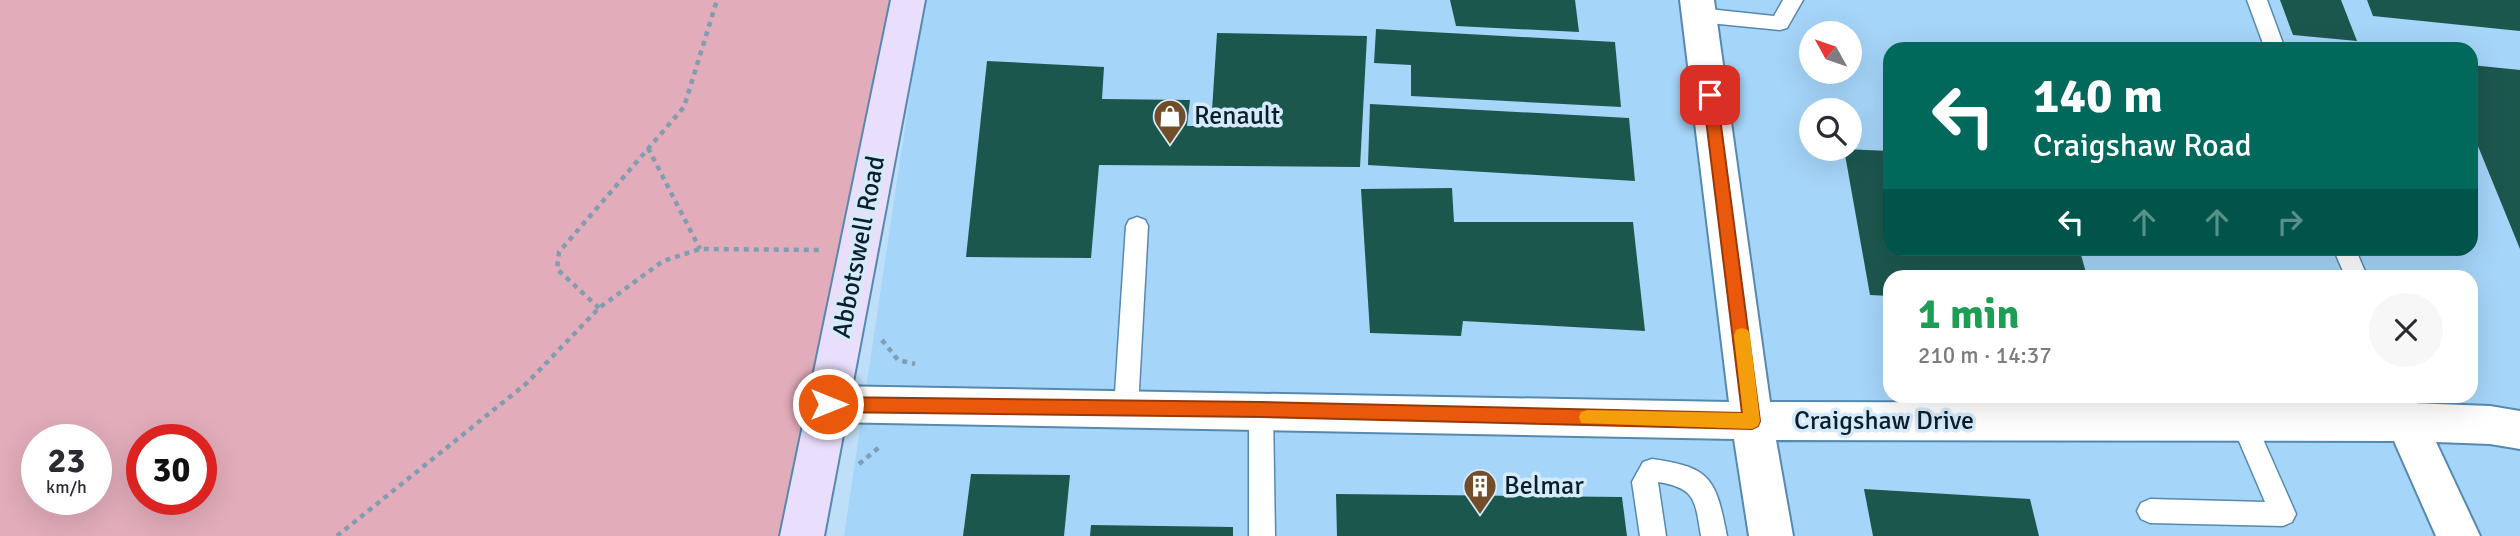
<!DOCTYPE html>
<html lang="en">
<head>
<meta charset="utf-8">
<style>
	body { margin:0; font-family:Signika,sans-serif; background:#f7f7f7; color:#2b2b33; height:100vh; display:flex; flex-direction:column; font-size:26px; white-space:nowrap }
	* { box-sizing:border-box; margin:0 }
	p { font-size:23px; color:#7c7c81 }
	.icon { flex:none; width:38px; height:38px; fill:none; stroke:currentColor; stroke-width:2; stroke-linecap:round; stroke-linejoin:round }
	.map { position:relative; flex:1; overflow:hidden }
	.drawer { position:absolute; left:1883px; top:270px; width:595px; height:133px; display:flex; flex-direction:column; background:#fff; border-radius:21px; box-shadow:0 7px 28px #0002 }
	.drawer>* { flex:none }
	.banner { position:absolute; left:1883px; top:42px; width:595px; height:214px; border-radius:21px; box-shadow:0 7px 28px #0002; background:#00695c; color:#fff; overflow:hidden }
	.needle { width:46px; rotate:310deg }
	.tools { position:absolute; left:1799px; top:21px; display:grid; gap:14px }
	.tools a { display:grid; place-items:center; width:63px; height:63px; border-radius:50%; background:#fff; box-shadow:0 7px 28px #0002; font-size:35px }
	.speed { position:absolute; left:21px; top:424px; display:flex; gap:14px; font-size:35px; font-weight:700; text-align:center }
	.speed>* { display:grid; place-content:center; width:91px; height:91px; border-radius:50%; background:#fff; box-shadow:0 7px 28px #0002; line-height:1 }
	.speed small { font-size:18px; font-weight:400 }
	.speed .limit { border:10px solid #d22; background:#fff; color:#111 }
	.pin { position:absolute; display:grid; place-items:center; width:60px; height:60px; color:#fff; margin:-30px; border-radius:14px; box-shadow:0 4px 10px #0006 }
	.me { position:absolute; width:77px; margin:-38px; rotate:90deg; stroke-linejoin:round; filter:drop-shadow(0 0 5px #0008) }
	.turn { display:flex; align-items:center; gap:24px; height:147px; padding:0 35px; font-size:32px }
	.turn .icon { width:91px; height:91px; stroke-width:2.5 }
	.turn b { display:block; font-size:49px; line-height:60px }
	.lanes { display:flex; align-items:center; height:66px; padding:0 35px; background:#0003; justify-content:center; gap:35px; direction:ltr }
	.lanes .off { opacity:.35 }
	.round { display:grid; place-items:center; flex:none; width:74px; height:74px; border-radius:37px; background:#f7f7f7 }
	.headline { display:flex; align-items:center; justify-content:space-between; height:119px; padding:0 35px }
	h1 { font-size:42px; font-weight:700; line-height:52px; color:#1e9e55 }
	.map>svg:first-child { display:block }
</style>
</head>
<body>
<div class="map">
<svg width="2520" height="536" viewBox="0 0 2520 536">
	<rect width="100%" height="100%" fill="#bfdef7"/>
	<path fill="#a5d5f9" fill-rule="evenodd" d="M924,0H2520V536H844ZM1811,33H1850V72H1811ZM1890,49H2471V248H1890ZM1811,110H1850V149H1811ZM1890,276H2471V396H1890Z"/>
	<path fill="#e2acba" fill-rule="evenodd" d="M0,0H908L802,536H0ZM37,439H96V499H37ZM142,439H201V499H142Z"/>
	<g fill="#1c574e">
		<path d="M1450,0H1575L1579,32L1456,26Z"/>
		<path d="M2280,0H2341L2357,41L2293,35Z"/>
		<path d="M2367,0H2520V31L2373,16Z"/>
		<path d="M1376,29L1615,42L1621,107L1411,96V65L1374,63Z"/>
		<path d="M1217,33L1367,36L1360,167L1099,165L1091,258L966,257L987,61L1104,67L1102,99L1190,100L1187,126H1211Z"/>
		<path d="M2471,65L2520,70V249L2471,129Z"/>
		<path d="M1370,104L1629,118L1635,181L1368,165Z"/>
		<path d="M1844,149L1890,151V248H2079L2087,276H1890V296L1870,295Z"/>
		<path d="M1452,188L1454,222H1633L1645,331L1463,321L1461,336L1370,333L1361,189Z"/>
		<path d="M971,474L1070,475L1064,536H963Z"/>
		<path d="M1864,489L2030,499L2039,536H1873Z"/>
		<path d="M1336,494L1622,497L1627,536H1337Z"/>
		<path d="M1091,525L1233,527V536H1090Z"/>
	</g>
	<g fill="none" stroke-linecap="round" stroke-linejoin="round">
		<defs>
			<g id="lane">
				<path d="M1783,0H1803L1787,28L1780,30L1699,22L1692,20L1689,15L1692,10L1699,8L1774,16Z"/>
				<path d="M2247,0H2267L2285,49H2265Z"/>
				<path d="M1137,217L1145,220L1148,226L1138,408L1135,416L1126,419L1117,416L1114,408L1126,226L1129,220Z"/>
				<path d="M2333,248H2355L2367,276H2345Z"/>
				<path d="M2391,396H2415L2423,422L2420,430L2411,433L2402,430Z"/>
				<path d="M1261,399L1270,402L1273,410L1275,536H1249V410L1252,402Z"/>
				<path d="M2242,409L2251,412L2296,514L2292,522L2283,526L2150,523L2141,519L2137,511L2141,503L2150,499L2265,502L2230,420L2233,412Z"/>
				<path d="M1652,459C1712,467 1716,480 1727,536H1701C1695,502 1697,488 1658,482L1666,536H1640L1632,482L1643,462Z"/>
			</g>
			<path id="street" d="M1680,0H1714L1770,402L2411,403L2490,406L2520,411V449L2490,444L2436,442L2480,536H2436L2394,441L1776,440L1793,536H1749L1734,439L828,422L814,417L808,404L814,391L828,386L1729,402Z"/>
			<path id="secondary" d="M891,0H925L824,536H780Z"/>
		</defs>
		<use href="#lane" stroke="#5689af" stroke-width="3"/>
		<use href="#street" stroke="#5689af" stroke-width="4"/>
		<use href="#secondary" stroke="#5689af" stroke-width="4"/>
		<g stroke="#819db2" stroke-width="4.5" stroke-dasharray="5 5" stroke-linecap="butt">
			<path d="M648,148L700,249"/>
			<path d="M599,308L557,269L559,252L684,107L717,0"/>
			<path d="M882,340L898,360L915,364"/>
			<path d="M859,464L882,445"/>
			<path d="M337,536L527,383L599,308L663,261L700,249L820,250"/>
		</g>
		<use href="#lane" fill="#fff" fill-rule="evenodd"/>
		<use href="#street" fill="#fff" fill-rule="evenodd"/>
		<use href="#secondary" fill="#e9defb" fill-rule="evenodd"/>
	</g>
	<path fill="#ea580c" stroke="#983908" stroke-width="2" d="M1710,89L1717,95L1760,421L1758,426L1752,429L1261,417L828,412L822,410L820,404L822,399L828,397L1261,402L1742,413L1703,95Z"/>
	<path fill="#f59e0b" d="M1742,328L1748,330L1750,336L1760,421L1758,426L1752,429L1581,423L1579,417L1581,412L1587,410L1743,413L1734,336L1736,330Z"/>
	<defs>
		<symbol id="shop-pin" viewBox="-11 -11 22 30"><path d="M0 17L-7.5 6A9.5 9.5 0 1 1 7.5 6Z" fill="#734d2a" stroke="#d5eafb"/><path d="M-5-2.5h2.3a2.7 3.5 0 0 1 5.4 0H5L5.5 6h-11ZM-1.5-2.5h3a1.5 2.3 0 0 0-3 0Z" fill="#fff"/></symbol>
		<symbol id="building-pin" viewBox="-11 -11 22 30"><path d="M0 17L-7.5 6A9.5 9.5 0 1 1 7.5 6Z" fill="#734d2a" stroke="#d5eafb"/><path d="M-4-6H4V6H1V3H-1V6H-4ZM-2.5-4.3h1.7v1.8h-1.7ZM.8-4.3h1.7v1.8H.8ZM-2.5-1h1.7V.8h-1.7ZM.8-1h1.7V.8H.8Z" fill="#fff"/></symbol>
	</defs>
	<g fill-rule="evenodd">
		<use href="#shop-pin" x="1151" y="97" width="38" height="52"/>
		<use href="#building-pin" x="1461" y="467" width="38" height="52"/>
	</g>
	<g text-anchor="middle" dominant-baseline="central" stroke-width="7" stroke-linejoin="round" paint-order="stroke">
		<g font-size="26" fill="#0a1f2e" stroke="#d5eafb" text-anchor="start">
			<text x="1194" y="116">Renault</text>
			<text x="1504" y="486">Belmar</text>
		</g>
		<g font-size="26" fill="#0a1f2e" stroke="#d5eafb">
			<text transform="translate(859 247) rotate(-79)">Abbotswell Road</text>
			<text x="1884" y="421">Craigshaw Drive</text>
		</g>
	</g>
</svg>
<div class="tools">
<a><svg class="needle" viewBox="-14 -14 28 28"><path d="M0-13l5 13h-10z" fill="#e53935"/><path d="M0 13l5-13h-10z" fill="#7c7c81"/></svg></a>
<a><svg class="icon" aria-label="search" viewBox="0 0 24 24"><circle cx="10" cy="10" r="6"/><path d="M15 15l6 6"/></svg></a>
</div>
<div class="speed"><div>23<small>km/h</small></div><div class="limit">30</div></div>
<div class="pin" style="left:1710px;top:95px;background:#d93025"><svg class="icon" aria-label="arrive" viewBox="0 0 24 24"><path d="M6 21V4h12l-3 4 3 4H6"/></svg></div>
<svg class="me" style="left:828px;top:404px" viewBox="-20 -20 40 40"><circle r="17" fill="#ea580c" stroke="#fff" stroke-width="3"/><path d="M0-11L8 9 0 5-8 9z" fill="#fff"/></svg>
<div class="banner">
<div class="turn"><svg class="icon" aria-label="left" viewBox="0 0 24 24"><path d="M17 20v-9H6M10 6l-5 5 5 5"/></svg><div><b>140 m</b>Craigshaw Road</div></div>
<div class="lanes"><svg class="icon" aria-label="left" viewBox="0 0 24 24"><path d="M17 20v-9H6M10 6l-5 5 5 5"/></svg><svg class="icon off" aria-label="ahead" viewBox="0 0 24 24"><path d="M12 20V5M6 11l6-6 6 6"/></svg><svg class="icon off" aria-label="ahead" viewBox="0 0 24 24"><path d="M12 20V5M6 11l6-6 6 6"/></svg><svg class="icon off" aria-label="right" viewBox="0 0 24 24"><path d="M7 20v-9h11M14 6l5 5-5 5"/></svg></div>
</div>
<section class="drawer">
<div class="headline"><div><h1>1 min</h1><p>210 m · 14:37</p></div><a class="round"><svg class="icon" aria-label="close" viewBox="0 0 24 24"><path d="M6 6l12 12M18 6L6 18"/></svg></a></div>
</section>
</div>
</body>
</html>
